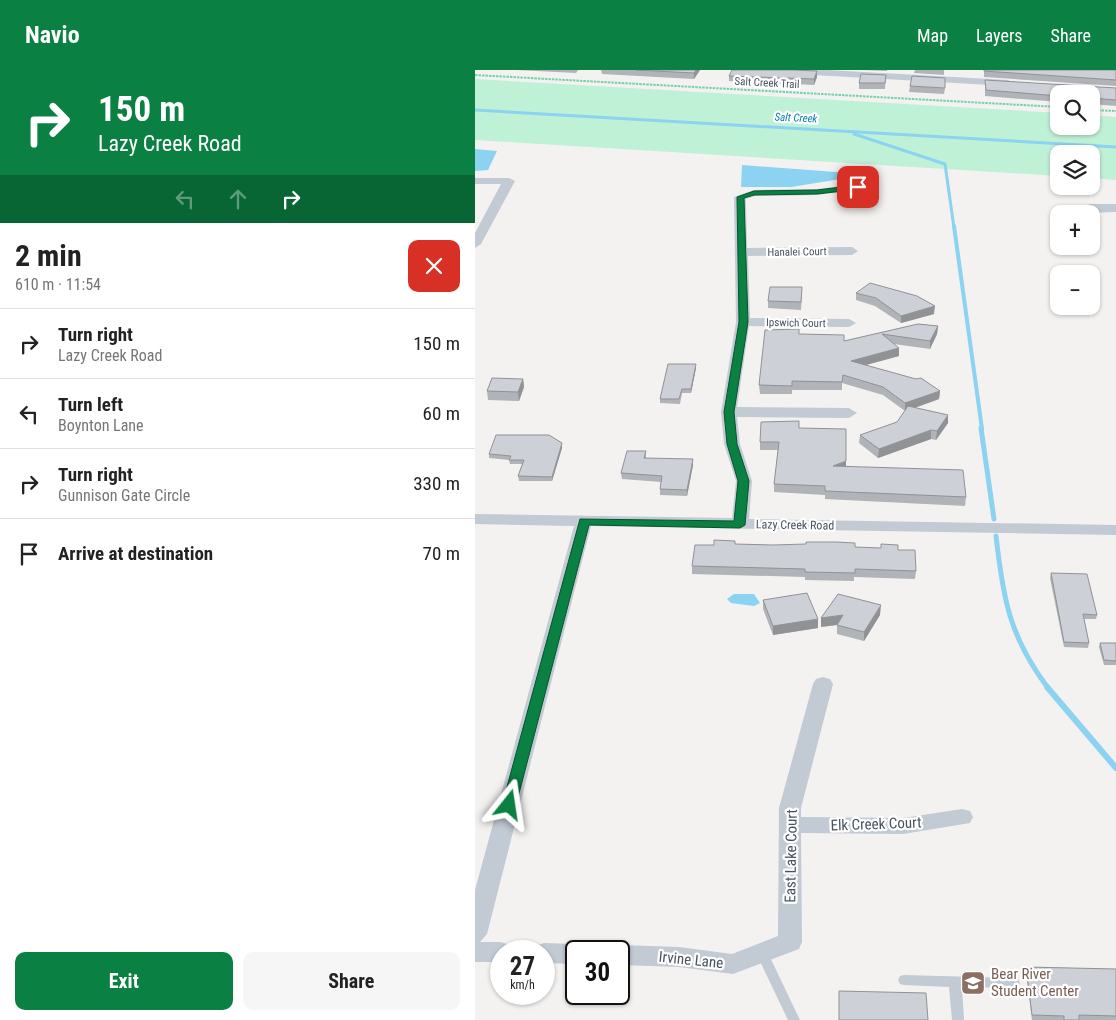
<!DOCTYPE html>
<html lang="en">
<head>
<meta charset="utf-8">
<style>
	body { margin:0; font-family:"Roboto Condensed",sans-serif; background:#f6f6f6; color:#222; height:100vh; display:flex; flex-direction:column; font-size:19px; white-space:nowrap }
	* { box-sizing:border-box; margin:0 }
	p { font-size:16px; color:#767676 }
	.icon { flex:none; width:28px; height:28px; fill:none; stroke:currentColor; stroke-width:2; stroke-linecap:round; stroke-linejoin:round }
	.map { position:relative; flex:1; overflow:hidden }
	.drawer { display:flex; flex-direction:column; background:#fff; width:475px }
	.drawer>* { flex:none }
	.banner { background:#0b8043; color:#fff; overflow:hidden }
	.buttons { position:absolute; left:575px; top:15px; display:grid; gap:10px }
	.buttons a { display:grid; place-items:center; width:50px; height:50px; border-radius:10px; background:#fff; box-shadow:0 1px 4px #0004; font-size:25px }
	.speed { position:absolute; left:15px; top:870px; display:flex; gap:10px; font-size:25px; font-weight:700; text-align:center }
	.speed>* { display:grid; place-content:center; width:65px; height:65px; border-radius:50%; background:#fff; box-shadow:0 1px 4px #0004; line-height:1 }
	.speed small { font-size:12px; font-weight:400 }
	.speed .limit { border:2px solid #111; border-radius:8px; background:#fff; color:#111 }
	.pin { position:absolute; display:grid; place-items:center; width:42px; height:42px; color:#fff; margin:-21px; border-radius:10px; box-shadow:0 2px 8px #0006 }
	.me { position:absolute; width:55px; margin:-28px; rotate:15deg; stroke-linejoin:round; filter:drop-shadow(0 0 4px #0008) }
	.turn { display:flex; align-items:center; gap:18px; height:105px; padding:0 15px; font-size:22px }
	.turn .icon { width:65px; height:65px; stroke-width:2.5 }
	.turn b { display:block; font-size:35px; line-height:42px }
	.lanes { display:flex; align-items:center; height:48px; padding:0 15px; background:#0003; justify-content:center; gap:25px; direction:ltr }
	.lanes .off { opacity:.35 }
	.round { display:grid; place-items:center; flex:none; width:52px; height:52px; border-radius:10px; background:#f6f6f6 }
	.overview { display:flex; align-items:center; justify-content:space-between; height:85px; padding:0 15px }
	h1 { font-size:30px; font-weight:700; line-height:38px }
	.cta { display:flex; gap:10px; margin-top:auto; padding:10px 15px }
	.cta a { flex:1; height:58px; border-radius:10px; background:#0b8043; color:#fff; font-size:20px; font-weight:700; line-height:58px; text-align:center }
	.cta a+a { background:#f6f6f6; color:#222 }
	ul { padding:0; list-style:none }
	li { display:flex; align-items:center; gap:15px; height:70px; padding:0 15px; border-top:1px solid #e0e0e0 }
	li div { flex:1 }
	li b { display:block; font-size:19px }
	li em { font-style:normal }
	header { display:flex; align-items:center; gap:30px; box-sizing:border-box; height:70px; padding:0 25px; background:#0b8043; color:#fff }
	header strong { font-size:24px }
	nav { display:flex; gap:28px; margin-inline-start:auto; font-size:18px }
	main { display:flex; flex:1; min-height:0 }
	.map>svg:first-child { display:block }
</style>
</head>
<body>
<header>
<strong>Navio</strong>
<nav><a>Map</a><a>Layers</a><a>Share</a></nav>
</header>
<main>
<section class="drawer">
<div class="banner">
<div class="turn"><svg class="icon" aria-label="right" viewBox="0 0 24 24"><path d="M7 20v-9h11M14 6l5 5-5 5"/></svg><div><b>150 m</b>Lazy Creek Road</div></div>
<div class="lanes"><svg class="icon off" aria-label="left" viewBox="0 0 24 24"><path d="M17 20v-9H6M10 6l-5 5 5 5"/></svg><svg class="icon off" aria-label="ahead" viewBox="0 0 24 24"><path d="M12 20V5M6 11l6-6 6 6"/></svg><svg class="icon" aria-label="right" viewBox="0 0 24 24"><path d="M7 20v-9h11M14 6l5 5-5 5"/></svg></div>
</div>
<div class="overview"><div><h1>2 min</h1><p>610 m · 11:54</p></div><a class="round" style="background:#d93025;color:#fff"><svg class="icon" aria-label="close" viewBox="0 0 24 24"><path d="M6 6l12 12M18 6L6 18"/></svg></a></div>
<ul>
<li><svg class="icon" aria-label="right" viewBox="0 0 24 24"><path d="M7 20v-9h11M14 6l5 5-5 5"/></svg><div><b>Turn right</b><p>Lazy Creek Road</p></div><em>150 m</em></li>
<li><svg class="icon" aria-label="left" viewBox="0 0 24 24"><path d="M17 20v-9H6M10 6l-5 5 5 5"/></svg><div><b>Turn left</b><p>Boynton Lane</p></div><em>60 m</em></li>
<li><svg class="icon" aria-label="right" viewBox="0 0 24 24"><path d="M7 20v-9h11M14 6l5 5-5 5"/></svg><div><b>Turn right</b><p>Gunnison Gate Circle</p></div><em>330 m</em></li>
<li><svg class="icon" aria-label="arrive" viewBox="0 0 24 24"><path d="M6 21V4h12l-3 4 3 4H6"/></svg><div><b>Arrive at destination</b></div><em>70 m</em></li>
</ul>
<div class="cta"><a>Exit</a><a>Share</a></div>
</section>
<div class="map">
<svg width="641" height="950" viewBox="0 0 641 950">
	<rect width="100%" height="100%" fill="#f4f1f1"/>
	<path fill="#bff1d7" d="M0,9L584,43V56H616V45L641,47V110L616,108V84H584V106L0,70Z"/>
	<g fill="#8bd3f0">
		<path d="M0,79L22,81L13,100L0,101Z"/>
		<path d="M267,95L388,104L387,109L372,108L316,117H266Z"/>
		<path d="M259,524H279L285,533L279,536L256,533L252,529Z"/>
	</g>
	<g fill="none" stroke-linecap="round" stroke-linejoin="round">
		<g stroke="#8bd3f0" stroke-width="3">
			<path d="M0,40L641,77"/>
			<path d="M379,64L470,94L479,158"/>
		</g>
		<path stroke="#8bd3f0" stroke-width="4" d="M479,156L507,359"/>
		<g stroke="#8bd3f0" stroke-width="5">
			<path d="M506,358L519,449"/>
			<path d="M521,466C528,528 534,566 573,618"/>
		</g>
		<path stroke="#8bd3f0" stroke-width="6" d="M572,617L641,698"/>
		<g stroke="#75d1ab" stroke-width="2" stroke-dasharray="2.5 1" stroke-linecap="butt">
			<path d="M0,5L584,37"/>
			<path d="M616,40L641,41"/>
		</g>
		<g fill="#c2cad3" fill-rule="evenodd">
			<path d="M287,878L291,879L325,950H313L281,883L283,879Z"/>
			<path d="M429,905L539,908L543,909L545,913L543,917L539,918L487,917L489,950H477L474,917L429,915L425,914L423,910L425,906Z"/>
		</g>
		<g fill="#c2cad3" fill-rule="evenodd">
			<path d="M298,0H353L533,10L538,13L533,16L303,3Z"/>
			<path d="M0,108H34L40,111L6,174L0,178V163L26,114H0Z"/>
			<path d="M383,114L389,117L387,119L342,125L280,126L271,129L272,178L377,177L383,181L377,185L273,186L275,248L374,249L381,253L374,257L274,256L262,337L374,338L382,343L374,348L262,347L265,374L277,411L274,449L641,455V465L116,456L12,864L5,872H26L35,875L38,881H26V892H0V820L99,456L0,454V444L257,448L261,411L249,374L246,342L261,252L259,127L279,120L342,119Z"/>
			<path d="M616,134H641V142L587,144L594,139Z"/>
			<path d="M348,607L355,609L358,614L326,738V747L428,748L487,739L495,741L498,747L495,753L428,764L326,763L327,872L324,879L258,904L204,897L144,895V881H134L135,878L144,875L204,877L257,884L303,866L304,738L338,614L341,609Z"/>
			<path d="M69,873L101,874L110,877L112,881H101V894L69,893V881H58L60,876Z"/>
		</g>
	</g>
	<g fill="#b0b3b8">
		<path d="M41,0H103L101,3Z"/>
		<path d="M126,0H225L219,9L127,4Z"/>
		<path d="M387,0H412V1Z"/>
		<path d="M440,0H469V5L439,3Z"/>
		<path d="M509,0H641V16L509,7Z"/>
		<path d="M411,5L410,19H384V13Z"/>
		<path d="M254,6L342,7L339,15L254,11Z"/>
		<path d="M510,10L641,18V36L616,34V24H584V32L510,26Z"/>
		<path d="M435,16L470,18L469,24L434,22Z"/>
		<path d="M381,223L459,244L426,253L400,236L381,230Z"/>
		<path d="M327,225L326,240L293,238V231Z"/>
		<path d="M443,254L463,256L462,264L455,279L419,274L424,278V286L391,295L465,321L464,329L440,338L473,353L461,370L456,369L403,388L384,373L385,365L422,352L430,341L408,325L367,313V320H317V324H285L284,315L324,264L369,271Z"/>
		<path d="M221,294V298L216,323H207L205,334L185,333V329Z"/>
		<path d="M48,309L49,317L44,331L13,330L12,321Z"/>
		<path d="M324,358L371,396L491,427L490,436L350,429V425L299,422V414L303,380H285V372Z"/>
		<path d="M87,378L77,411H44L43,406L47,394H35L34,390L14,388V384Z"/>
		<path d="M171,381V388L218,395L212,426L185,425V419L186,412L147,409L146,403Z"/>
		<path d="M260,471V474L380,477L423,480L441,501L440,509L379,507V511L330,510V507L217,504V496L239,475Z"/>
		<path d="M576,503L622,545L621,549H609L614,573L613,578L589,577L575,508Z"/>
		<path d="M288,530L343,558L298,565L288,539Z"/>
		<path d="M405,545L389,571L362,564V555L346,557Z"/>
		<path d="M625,573H641V595H629L624,577Z"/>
		<path d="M551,897L641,899V950H557L551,902Z"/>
	</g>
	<g fill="#909296">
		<path d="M221,0H225L219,9V3Z"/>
		<path d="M342,1V7L339,15V9Z"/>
		<path d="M460,236L459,244L426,253V246Z"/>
		<path d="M463,256L462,264L455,279V271Z"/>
		<path d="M424,278V286L376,299V291Z"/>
		<path d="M221,294V298L216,323V319Z"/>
		<path d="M48,309L49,317L44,331L43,322Z"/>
		<path d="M465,321L464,329L430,341V333Z"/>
		<path d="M473,345V353L461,370L462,361Z"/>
		<path d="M456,360V369L403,388L404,379Z"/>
		<path d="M87,373V378L77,411V407Z"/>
		<path d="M218,389V395L212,426V420Z"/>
		<path d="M371,391V399L358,396Z"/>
		<path d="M406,535L405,545L389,571V562Z"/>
		<path d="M368,545V554L346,557V548Z"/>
		<path d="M343,549V558L298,565V556Z"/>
	</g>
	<g fill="#cdd0d6" stroke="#909296">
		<path d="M161,0H221L219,3Z"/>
		<path d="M257,0H318L342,1L339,9L254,6Z"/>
		<path d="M509,0H641V10L509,1Z"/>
		<path d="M386,4L411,5L410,13H384Z"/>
		<path d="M437,6L470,8V18L435,16Z"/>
		<path d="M510,10L641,18V30L616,28V24H584V26L511,20Z"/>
		<path d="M395,213L442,226L460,236L426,246L401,228L381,223Z"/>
		<path d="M295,217H327L326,232L293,231Z"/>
		<path d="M443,254L463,256L455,271L407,264L424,278L376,291L441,309L446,308L465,321L430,333L408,317L368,305L367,312L317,311V316L284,315L290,260L324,259V264L369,265V271Z"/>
		<path d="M193,294H221L216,319H207L204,329H185Z"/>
		<path d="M17,308L48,309L43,322L12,321Z"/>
		<path d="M433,336L473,345L462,361L456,360L404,379L385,365L422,352Z"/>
		<path d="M324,351V358L371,359V391L358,396L488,400L491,427L350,421V416L299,414L304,372H285L286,352Z"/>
		<path d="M21,365H74L87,373L77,407L43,406L49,390H34L36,386L14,384Z"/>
		<path d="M152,381H171L169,388L218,389L212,420L185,419L187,406L146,403Z"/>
		<path d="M239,470L260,471V474L298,475L331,474V472H361L380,473V477L406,478V474L423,475V480H440L441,501L380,499V503L330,502V499L217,496L220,475H239Z"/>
		<path d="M576,503L612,504L622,545L608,544L614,573L589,572Z"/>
		<path d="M332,523L343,549L298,556L288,530Z"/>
		<path d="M363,524L406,535L389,562L362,555L368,545L346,548Z"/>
		<path d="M625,573H641V591L629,590Z"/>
		<path d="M551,897L641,899V946L604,945V950H589V946L557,945Z"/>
		<path d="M364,921L451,923L453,950H364Z"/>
	</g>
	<path fill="#0b8043" stroke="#07532c" d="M383,115L386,117L385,119L342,124L279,125L269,128L273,252L259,342L262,374L274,411L270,455L265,458L114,455L41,735L39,739H29L27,735L105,449L259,451L263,411L252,374L249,342L264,252L262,127L279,121L342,120Z"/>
	<defs>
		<symbol id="school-square" viewBox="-11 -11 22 22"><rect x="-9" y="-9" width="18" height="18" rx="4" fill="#8d6e63" stroke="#fff"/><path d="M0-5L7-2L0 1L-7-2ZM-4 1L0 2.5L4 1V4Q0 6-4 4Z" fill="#fff"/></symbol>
	</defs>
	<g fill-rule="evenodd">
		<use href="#school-square" x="484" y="899" width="28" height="28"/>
	</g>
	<g text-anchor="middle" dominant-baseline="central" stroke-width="4.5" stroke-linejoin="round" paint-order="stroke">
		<g font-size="11" fill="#485360" stroke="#fff">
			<text transform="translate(292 13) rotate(3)">Salt Creek Trail</text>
			<text transform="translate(322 182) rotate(-1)">Hanalei Court</text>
			<text transform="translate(321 253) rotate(1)">Ipswich Court</text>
		</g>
		<g font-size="11" font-style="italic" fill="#087cac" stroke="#fff">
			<text transform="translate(321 48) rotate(3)">Salt Creek</text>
		</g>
		<g font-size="12" fill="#485360" stroke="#fff">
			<text transform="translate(320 455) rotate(1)">Lazy Creek Road</text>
		</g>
		<g font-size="15" fill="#485360" stroke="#fff">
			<text transform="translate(401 754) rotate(-2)">Elk Creek Court</text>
			<text transform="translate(316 786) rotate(-89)">East Lake Court</text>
			<text transform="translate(216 890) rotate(6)">Irvine Lane</text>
		</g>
		<g font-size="15" fill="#785e54" stroke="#fff" text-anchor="start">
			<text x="516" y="904">Bear River<tspan x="516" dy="17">Student Center</tspan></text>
		</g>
	</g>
</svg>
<div class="buttons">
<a><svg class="icon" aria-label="search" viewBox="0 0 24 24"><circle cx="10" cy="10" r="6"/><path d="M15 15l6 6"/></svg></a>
<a><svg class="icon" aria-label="layers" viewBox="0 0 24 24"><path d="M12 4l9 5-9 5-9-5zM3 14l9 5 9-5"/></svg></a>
<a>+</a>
<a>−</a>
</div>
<div class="speed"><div>27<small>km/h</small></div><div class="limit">30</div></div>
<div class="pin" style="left:383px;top:117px;background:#d93025"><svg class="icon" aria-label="arrive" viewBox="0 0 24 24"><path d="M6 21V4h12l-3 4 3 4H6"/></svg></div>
<svg class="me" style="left:34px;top:735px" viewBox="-20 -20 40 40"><path d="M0-17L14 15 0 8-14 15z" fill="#0b8043" stroke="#fff" stroke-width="4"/></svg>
</div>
</main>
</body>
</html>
